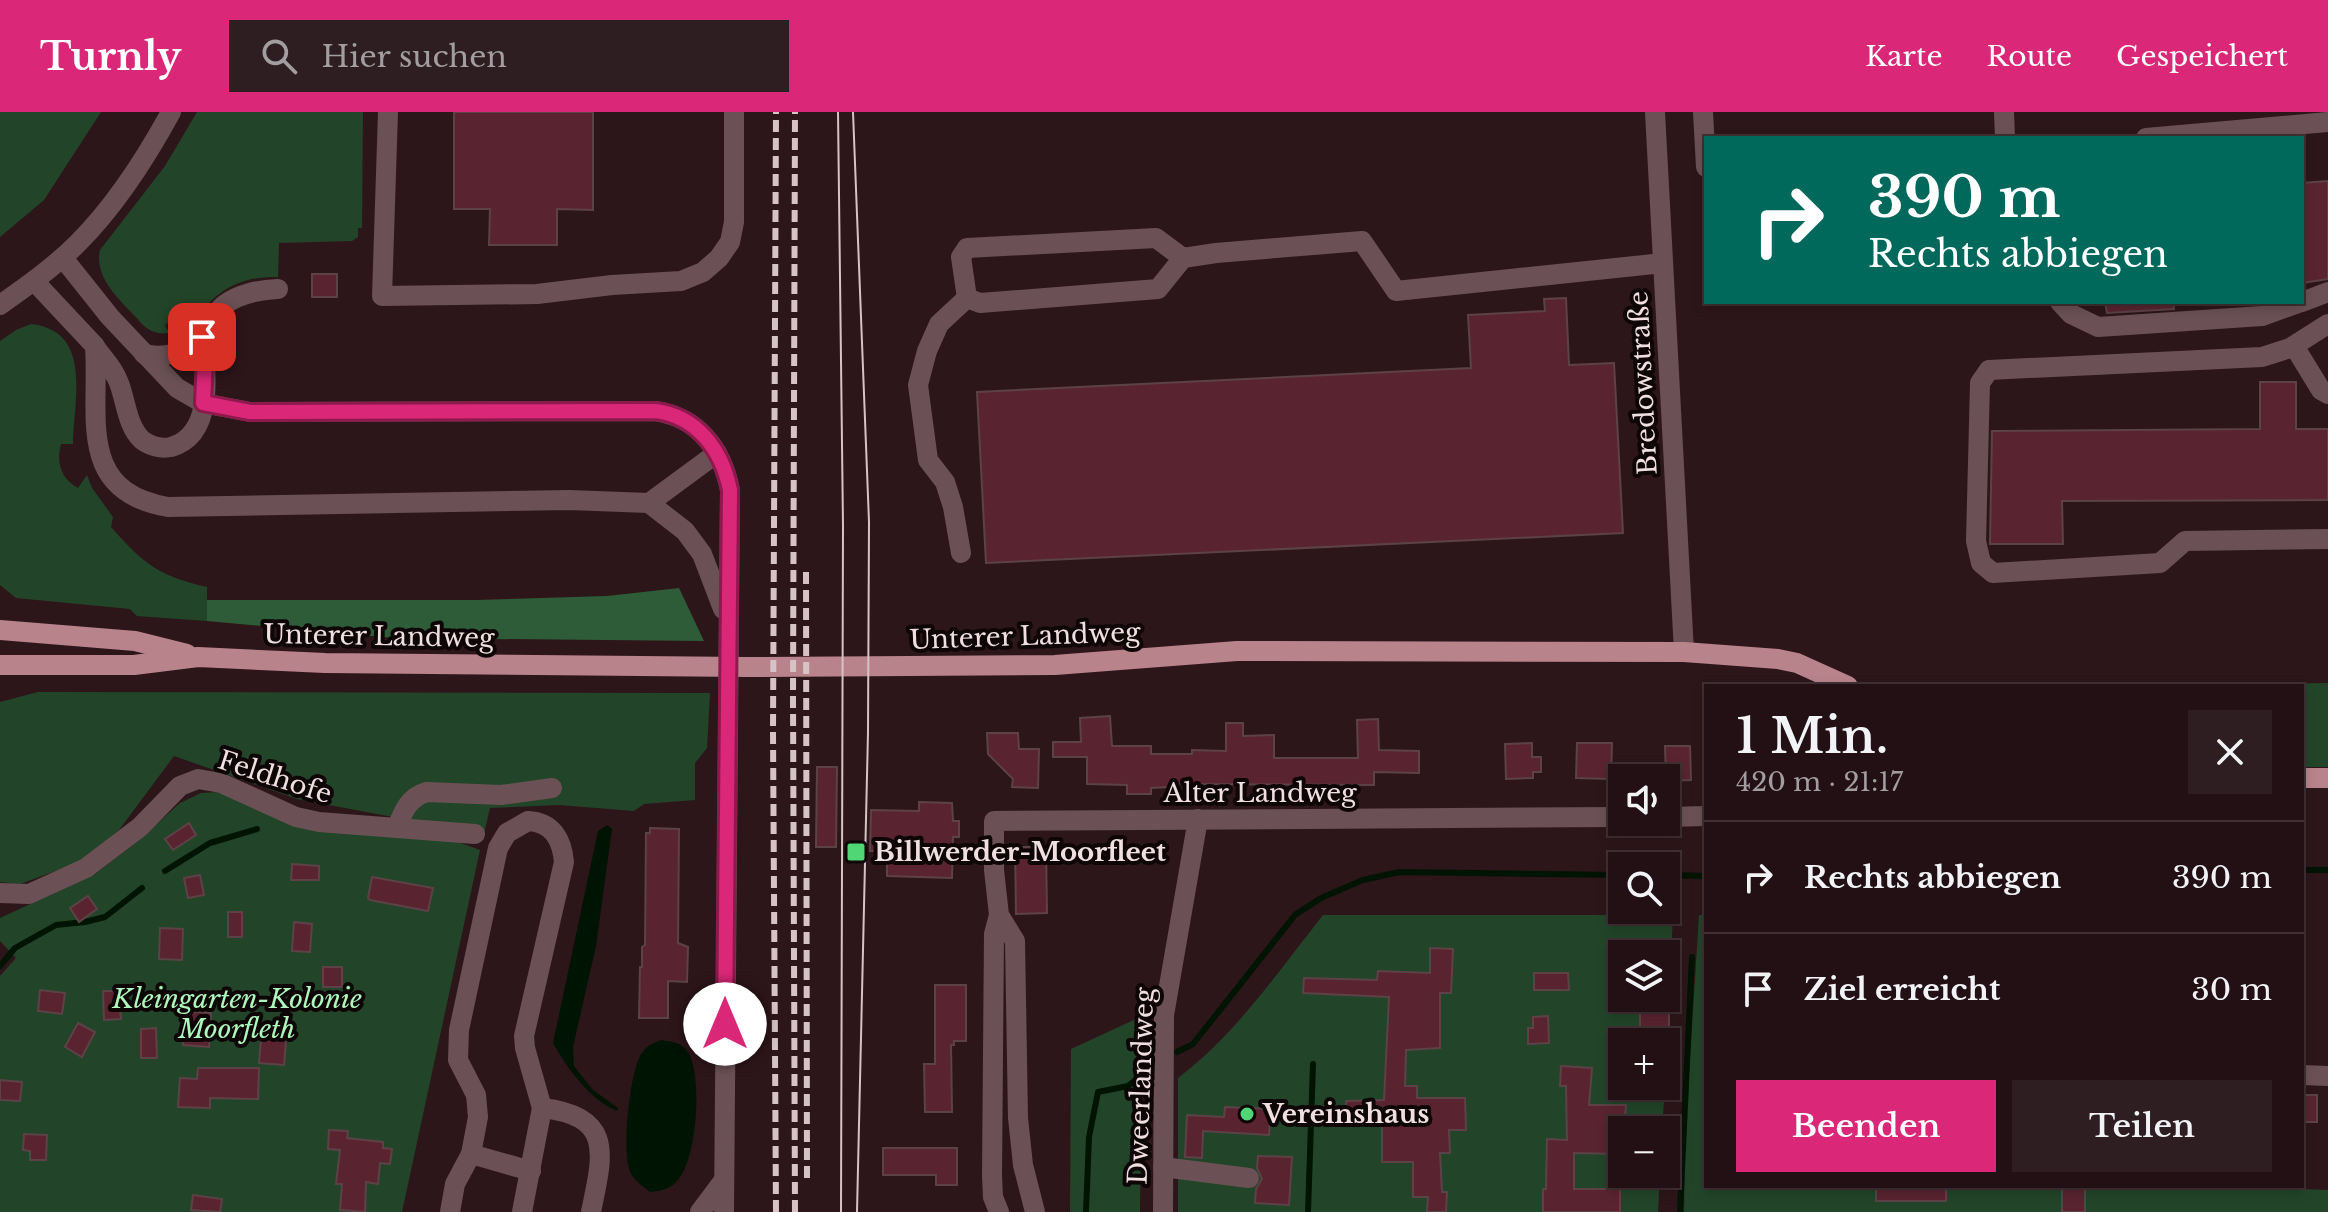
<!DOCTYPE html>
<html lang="de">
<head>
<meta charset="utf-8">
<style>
	body { margin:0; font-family:"Libre Baskerville",serif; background:#2e1e22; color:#f1f3f6; height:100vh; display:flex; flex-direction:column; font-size:30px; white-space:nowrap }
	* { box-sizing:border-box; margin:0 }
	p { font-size:26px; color:#a29da0 }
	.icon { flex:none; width:44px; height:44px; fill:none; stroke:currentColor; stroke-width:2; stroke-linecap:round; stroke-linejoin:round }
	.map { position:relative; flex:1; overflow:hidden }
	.panel { position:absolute; left:1704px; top:572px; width:600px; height:504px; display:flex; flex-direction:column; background:#221014; border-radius:0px; box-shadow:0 4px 12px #0003,0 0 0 2px #3f3034 }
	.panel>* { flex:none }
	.banner { position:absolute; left:1704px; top:24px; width:600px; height:168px; border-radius:0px; box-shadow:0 4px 12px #0003,0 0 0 2px #3f3034; background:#00695c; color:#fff; overflow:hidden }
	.tools { position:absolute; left:1608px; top:652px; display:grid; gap:16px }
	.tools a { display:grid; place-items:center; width:72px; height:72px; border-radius:0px; background:#221014; box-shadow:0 4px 12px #0003,0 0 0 2px #3f3034; font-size:40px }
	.pin { position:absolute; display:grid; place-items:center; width:68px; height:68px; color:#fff; margin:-34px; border-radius:16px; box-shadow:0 4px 12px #0006 }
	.me { position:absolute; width:88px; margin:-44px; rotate:0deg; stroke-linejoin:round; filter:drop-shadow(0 0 6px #0008) }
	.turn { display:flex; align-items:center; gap:28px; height:168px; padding:0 32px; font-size:36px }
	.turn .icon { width:104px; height:104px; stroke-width:2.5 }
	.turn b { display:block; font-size:56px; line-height:68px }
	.round { display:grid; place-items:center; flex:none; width:84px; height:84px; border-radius:0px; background:#2e1e22 }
	.summary { display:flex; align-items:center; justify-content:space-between; height:136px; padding:0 32px }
	h1 { font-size:48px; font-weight:600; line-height:60px }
	.button { display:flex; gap:16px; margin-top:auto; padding:16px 32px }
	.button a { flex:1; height:92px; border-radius:0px; background:#db2777; color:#fff; font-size:32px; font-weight:600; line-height:92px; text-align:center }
	.button a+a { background:#2e1e22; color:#f1f3f6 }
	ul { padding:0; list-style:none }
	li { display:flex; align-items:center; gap:24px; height:112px; padding:0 32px; border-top:2px solid #3f3034 }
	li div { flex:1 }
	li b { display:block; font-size:30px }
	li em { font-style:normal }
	header { display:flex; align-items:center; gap:48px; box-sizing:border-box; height:112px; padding:0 40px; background:#db2777; color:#fff }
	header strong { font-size:38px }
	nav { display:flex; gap:44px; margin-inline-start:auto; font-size:28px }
	.search { width:560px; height:72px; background:#2e1e22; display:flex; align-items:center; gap:20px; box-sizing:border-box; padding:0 28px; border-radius:0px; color:#a29da0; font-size:30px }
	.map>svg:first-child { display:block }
</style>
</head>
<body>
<header>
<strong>Turnly</strong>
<div class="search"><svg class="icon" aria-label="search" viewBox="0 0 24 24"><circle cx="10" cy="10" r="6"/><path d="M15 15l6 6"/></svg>Hier suchen</div>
<nav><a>Karte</a><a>Route</a><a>Gespeichert</a></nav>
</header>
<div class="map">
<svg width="2328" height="1100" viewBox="0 0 2328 1100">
	<rect width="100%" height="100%" fill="#2d161a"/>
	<g fill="#224529" fill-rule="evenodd">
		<path d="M0,0H101L44,88L0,125Z"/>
		<path d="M197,0H363L362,116H358V125L352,129L279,131L278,165C241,164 218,177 196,206L179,198L165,214L170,221C159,222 152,221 143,213C125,192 93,168 100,138L165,54Z"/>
		<path d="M31,212C94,219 73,290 73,332H61C56,351 61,367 78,376L87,363L92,376L113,405L111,415C143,451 158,464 207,475V509L137,504L130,497L16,486L0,473V229L16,218Z"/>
		<path d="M2328,571V655H2302V574H2237V572Z"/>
		<path d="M38,580L710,581L707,636L695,651V688L644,692L634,699L559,693L490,696L484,722L297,687L174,644L119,718L80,750L20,772L0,770V590Z"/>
		<path d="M220,680L449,727L480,738L402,1100H0V864L16,846L0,829V806L95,762L133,733L180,691L201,681Z"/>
		<path d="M1323,803H1673L1666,948V930H1622V974H1665L1662,1018H1622V1062H1660L1658,1100H1178V966C1236,922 1278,860 1323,803ZM1622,842H1666V886H1622Z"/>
		<path d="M1699,803H1706V1074H2302V1077L2328,1078V1100H1684L1685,1025Z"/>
		<path d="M1151,900L1141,997L1140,1100H1070L1071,937Z"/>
	</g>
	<path fill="#2e5c38" d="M679,476L704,529L393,526L207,509V488H477L607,484Z"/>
	<g fill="#001404">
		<path d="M607,713L612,717L596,834L573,935L574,954L593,978L618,996L617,999C589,987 568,957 553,931L598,719Z"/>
		<path d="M661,928C671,930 682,930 688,940C703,965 697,1047 678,1068C671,1077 661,1079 650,1080C644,1075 636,1070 632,1063C620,1045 630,960 641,942C646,934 653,931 661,928Z"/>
	</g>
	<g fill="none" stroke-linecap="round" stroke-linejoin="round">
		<g stroke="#001404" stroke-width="6">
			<path d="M2302,758H2328"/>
			<path d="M165,759L210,731L257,717"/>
			<path d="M1666,763L1706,764"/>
			<path d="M0,854L15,836L56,813L85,810L105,805L142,776"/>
			<path d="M1177,940L1193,932L1295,803L1321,786L1363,768L1399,760L1622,763"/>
			<path d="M1086,1100L1089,1025L1098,980L1128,974L1145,961"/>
			<path d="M1308,1100L1313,952"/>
			<path d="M1680,1100L1692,845"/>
		</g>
	</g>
	<g fill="#592430" stroke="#5c4247" stroke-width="2">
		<path d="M454,0H593V98L557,97V133H489L490,97H454Z"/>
		<path d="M2328,69V167L2302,171V71Z"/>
		<rect x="312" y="162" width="25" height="23"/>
		<path d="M1566,186L1569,253L1614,251L1623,421L986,451L977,280L1471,256L1468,203L1545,199L1544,187Z"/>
		<path d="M2105,190H2173L2174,197L2107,201Z"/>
		<path d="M2260,270H2296V317H2328V388L2062,389L2063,432H1990L1992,319L2260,317Z"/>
		<path d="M1110,604L1112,634H1151V642H1192V638L1226,639V611H1243V624L1274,623V646H1358L1357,608L1378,607L1379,638L1419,639V661L1374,660V673L1169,672V675L1151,676V682H1127V673L1087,672V645H1053V630H1081L1080,606Z"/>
		<path d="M987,621H1018L1019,637H1039L1038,676L1012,675L1013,667L988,642Z"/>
		<path d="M1532,631V645H1541V660H1533V666L1506,667L1505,632Z"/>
		<path d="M1577,631H1612L1611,667L1576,666Z"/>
		<path d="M1665,634H1690L1691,668L1666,669Z"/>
		<path d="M817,655H837L836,735H816Z"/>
		<path d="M919,690L952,691L953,709H959V725H953L952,766L887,764V739H870L871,698L919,699Z"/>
		<path d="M189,711L196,723L173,738L165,727Z"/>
		<path d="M650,716L679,717L678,831L688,835L687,870L668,869V906H639L640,855H642V835L645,833L646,721H650Z"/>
		<path d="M1015,735H1046L1047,801L1016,802Z"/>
		<path d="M292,752L319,754V768H291Z"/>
		<path d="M200,763L204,783L188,786L184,766Z"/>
		<path d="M372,765L433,776L428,799L370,788L368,786Z"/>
		<path d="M88,784L97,797L79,810L70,796Z"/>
		<rect x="228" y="800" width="14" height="25"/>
		<path d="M294,810L312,812L310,840L292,839Z"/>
		<path d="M160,816L183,817L182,848L159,847Z"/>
		<path d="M1430,836L1453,837L1451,881H1440V936L1406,938L1405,974H1417V986H1465L1466,1018H1449L1450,1041H1440L1442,1080H1447L1446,1100H1427L1428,1085H1413V1050H1382V1011L1347,1012L1346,989L1384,988L1389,885L1303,881L1304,866L1377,868L1378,859L1430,861Z"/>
		<rect x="323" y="855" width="19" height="20"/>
		<path d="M1534,861H1568L1569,878H1534Z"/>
		<path d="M935,873H966V929H954V933H951L952,1000H925L924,952H935Z"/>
		<path d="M40,878L65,881L62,902L38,899Z"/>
		<path d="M103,879H118L121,907L104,908Z"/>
		<path d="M1640,898H1669V918L1640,917Z"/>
		<path d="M185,899L211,901L209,935L183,933Z"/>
		<path d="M1548,904L1549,931L1528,932V916H1533V905Z"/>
		<path d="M78,911L95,920L82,945L65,935Z"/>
		<path d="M262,915L287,916L284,953L259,951Z"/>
		<path d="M156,916L157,946H141V917Z"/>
		<path d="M1561,954L1592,956L1589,993H1626L1622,1042L1574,1041V1077H1620V1100H1543V1077H1546L1547,1027L1567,1028L1566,974H1560Z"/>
		<path d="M198,956H259L258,987L210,986V996L178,995L180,966L197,967Z"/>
		<path d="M0,968L22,970L20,989L0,988Z"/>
		<rect x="2302" y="983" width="15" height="27"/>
		<path d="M1225,995L1271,997L1269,1023L1203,1019L1202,1046L1185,1045L1187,1003L1224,1005Z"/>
		<path d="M329,1018L348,1019L347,1026L383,1030V1036L392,1037L390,1052L380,1051L378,1072L366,1070L365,1100L340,1098L342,1072H336L340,1038L328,1037Z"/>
		<path d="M24,1022L47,1023L46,1048H30V1039L23,1038Z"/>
		<path d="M883,1036H957V1073H936V1063H883Z"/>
		<path d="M1258,1044L1292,1045L1289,1093L1255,1091L1256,1077L1262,1067L1257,1056Z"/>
		<path d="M1946,1074V1089H1876V1077Z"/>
		<rect x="2062" y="1077" width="23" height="23"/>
		<path d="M193,1083L222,1087L220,1100L191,1098Z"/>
	</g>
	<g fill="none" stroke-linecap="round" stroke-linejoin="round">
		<g stroke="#6b5155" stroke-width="20">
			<path d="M388,0L382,184L537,182L612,173L681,169L703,160L719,146L730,130L734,110V0"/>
			<path d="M1655,0L1684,540"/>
			<path d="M1703,0L1706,55"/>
			<path d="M2004,0L2005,26"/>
			<path d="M2146,26L2328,10"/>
			<path d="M63,146L110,205L177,276L203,291L250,300L655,299C698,305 722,337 730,378L724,1100"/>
			<path d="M1183,146L1158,177L980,191L967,186L961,145L967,136L1156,126L1183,146L1216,141L1362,129L1396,179L1663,151"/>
			<path d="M34,169L95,234C100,303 75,379 168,395L569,388L649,391L685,419L702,442L723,497"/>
			<path d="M2060,190L2071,202L2098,215L2262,204L2301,190"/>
			<path d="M2302,190L2328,180"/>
			<path d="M0,193C27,174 54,155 78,131C114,95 147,44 171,0"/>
			<path d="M2328,212L2290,236L2262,245L1989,258L1980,271L1976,429L1981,451L1993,461L2160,451L2185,429L2328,427"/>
			<path d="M2294,234L2321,278L2328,282"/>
			<path d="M95,235C104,247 114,257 119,271C126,289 127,314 142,328C150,334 161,337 171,335C215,323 206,259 202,225"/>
			<path d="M144,242C163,247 189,241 202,224C211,214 213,202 224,193C240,181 259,178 278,177"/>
			<path d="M649,391L717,341"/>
			<path d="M961,441L953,395L945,370L928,348L918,273L927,239L939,212L967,186"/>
			<path d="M1666,705L1706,704"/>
			<path d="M397,716C403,699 409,685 427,680L501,683L552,676"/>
			<path d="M0,781L29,782L86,756L140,715L180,674L198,667L221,671L296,705L319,710L475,722"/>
			<path d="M999,803L994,822L992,1064L993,1085L999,1100"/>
			<path d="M2302,963L2328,964"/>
			<path d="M542,996C616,1004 602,1045 591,1100"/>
			<path d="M471,1042L531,1059"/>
			<path d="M1163,1055L1249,1066"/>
			<path d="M450,1100L455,1072L471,1042L478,1005L476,983L458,948L459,918L498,736L507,721L528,709C552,710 562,727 564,750L524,924L525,936L542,996L522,1100"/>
			<path d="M700,1100L724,1068"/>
			<path d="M1035,1100L1023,1053L1018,1006L1015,829L999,803L994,758V709L1622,705"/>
			<path d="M1163,1100L1164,903L1198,707"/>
		</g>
		<g stroke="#b9838c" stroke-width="20">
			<path d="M0,518L135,529L187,542"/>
			<path d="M0,553H134L198,545L325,551L745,555L1055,553L1237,539L1684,540L1778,547L1797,551L1848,574"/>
			<path d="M2302,666H2328"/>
		</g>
		<g stroke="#d5c3c5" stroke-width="2">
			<path d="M838,0L843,414L841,1100"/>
			<path d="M853,0L869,410L868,620L857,1100"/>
		</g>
		<g stroke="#d5c3c5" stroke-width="6" stroke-dasharray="12 6" stroke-linecap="butt">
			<path d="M806,460L807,1072"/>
			<path d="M776,1100L773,619L776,0"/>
			<path d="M795,1100L793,584L795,0"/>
		</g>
	</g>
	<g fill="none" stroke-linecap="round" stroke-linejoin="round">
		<defs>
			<path id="route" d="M202,225L205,246L203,291L250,300L655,299C697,304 722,338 730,378L725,912"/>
		</defs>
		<use href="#route" stroke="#8e194d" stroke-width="20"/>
		<use href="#route" stroke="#db2777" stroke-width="14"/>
	</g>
	<g fill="#50d675" stroke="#0e0507" stroke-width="3">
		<rect x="846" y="730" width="20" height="20" rx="4"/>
		<circle cx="1247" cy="1002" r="8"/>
	</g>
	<g text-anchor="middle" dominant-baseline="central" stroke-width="8" stroke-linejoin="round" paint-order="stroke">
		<g font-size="26" fill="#f0dfe1" stroke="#0e0507">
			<text transform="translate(1643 271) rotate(-93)">Bredowstraße</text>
			<text transform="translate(379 524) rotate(1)">Unterer Landweg</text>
			<text transform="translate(1025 524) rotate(-2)">Unterer Landweg</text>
			<text transform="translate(275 665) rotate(18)">Feldhofe</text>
			<text x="1260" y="681">Alter Landweg</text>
			<text transform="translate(1141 974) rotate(-88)">Dweerlandweg</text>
		</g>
		<g font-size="26" font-weight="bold" fill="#f0dfe1" stroke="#0e0507" text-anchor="start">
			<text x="874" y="740">Billwerder-Moorfleet</text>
			<text x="1263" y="1002">Vereinshaus</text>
		</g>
		<g font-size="26" font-style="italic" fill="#aff8bc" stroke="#0e0507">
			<text x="237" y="887">Kleingarten-Kolonie<tspan x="237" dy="30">Moorfleth</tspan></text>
		</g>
	</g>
</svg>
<div class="tools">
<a><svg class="icon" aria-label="sound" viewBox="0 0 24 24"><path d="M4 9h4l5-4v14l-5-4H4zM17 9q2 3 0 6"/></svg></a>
<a><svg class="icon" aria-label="search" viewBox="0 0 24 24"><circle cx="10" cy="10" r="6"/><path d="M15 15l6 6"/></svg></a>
<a><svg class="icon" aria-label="layers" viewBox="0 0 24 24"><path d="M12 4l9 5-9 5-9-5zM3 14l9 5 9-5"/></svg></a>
<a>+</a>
<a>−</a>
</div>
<div class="pin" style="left:202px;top:225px;background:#d93025"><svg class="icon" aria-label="arrive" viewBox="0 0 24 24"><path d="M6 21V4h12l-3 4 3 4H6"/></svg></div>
<svg class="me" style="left:725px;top:912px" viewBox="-20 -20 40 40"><circle r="19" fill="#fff"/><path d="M0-13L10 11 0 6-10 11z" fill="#db2777"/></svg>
<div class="banner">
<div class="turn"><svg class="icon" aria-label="right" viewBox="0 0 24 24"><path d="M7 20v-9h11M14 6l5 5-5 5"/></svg><div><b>390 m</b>Rechts abbiegen</div></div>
</div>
<section class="panel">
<div class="summary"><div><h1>1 Min.</h1><p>420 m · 21:17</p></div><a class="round"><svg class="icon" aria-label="close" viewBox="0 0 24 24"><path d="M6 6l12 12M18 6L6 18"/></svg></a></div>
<ul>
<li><svg class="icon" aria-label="right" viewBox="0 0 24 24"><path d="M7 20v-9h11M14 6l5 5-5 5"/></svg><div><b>Rechts abbiegen</b></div><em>390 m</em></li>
<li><svg class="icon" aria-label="arrive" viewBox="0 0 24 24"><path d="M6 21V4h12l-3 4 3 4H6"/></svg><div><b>Ziel erreicht</b></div><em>30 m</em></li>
</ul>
<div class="button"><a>Beenden</a><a>Teilen</a></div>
</section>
</div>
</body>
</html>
